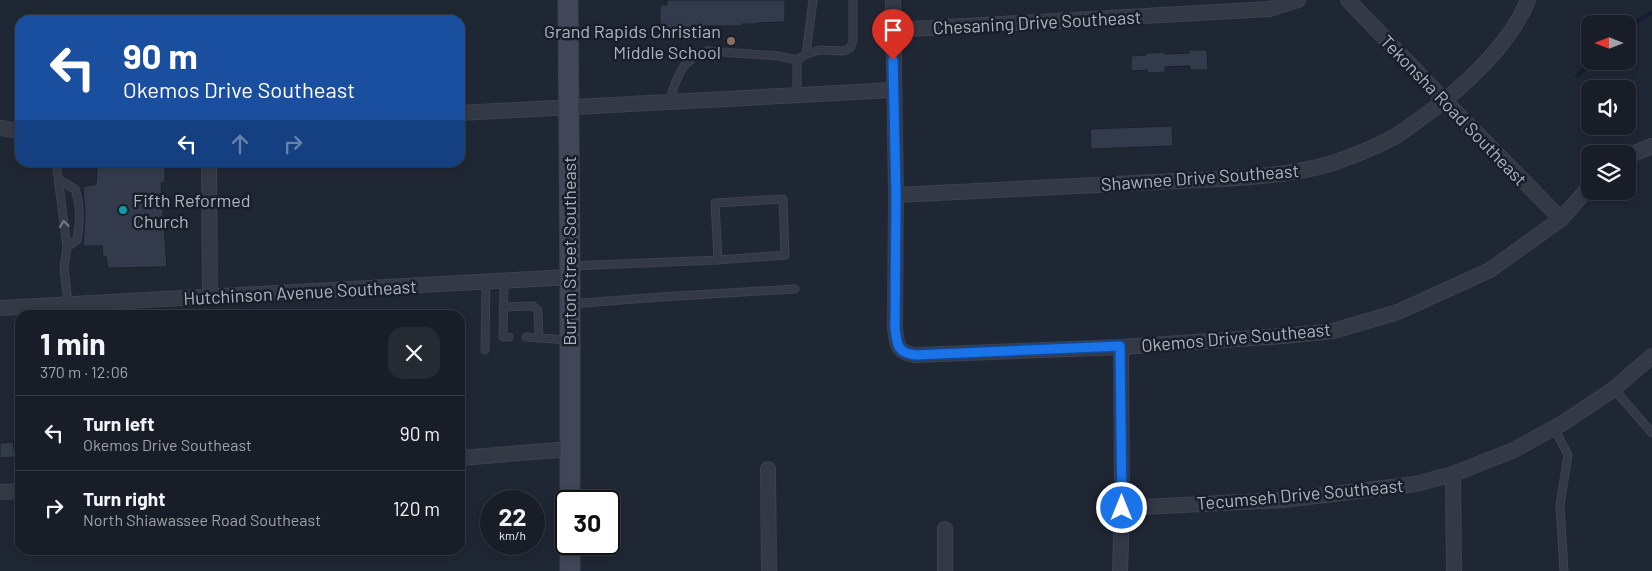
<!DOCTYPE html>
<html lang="en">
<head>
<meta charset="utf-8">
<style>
	body { margin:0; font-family:Barlow,sans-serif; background:#252a33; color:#f1f3f6; height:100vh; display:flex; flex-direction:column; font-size:19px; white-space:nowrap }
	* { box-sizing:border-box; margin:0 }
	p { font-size:16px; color:#9fa2a7 }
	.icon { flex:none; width:28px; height:28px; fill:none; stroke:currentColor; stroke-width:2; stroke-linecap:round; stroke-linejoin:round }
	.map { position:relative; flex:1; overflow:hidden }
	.sheet { position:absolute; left:15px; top:310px; width:450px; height:245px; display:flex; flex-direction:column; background:#181d27; border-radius:15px; box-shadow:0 2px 8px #0003,0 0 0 1px #363b44 }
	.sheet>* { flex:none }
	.guide { position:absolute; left:15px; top:15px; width:450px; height:152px; border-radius:15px; box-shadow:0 2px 8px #0003,0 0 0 1px #363b44; background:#1a4fa0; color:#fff; overflow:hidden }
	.needle { width:32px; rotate:270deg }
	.buttons { position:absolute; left:1581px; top:15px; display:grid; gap:10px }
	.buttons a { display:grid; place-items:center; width:55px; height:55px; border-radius:10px; background:#181d27; box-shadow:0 2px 8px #0003,0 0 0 1px #363b44; font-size:25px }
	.speed { position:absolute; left:480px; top:490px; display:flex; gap:10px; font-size:25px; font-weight:700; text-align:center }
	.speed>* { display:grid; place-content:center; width:65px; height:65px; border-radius:50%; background:#181d27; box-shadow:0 2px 8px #0003,0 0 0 1px #363b44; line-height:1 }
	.speed small { font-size:12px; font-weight:400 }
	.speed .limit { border:2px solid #111; border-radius:8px; background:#fff; color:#111 }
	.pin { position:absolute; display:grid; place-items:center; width:42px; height:42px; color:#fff; margin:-51px -21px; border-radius:50% 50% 50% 0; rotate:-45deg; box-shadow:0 0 5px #0007 }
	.pin .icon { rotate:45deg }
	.me { position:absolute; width:55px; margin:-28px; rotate:0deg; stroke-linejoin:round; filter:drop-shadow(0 0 4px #0008) }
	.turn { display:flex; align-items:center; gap:18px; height:105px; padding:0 25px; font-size:22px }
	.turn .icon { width:65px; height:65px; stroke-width:2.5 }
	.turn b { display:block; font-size:35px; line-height:42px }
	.lanes { display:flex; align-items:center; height:48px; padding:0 25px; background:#0003; justify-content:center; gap:25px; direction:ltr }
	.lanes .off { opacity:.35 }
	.round { display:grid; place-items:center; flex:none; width:52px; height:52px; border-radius:15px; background:#252a33 }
	.overview { display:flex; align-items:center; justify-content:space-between; height:85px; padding:0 25px }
	h1 { font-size:30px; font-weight:700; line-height:38px }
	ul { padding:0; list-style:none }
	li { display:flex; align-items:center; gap:15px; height:75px; padding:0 25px; border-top:1px solid #363b44 }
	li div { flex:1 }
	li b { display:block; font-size:19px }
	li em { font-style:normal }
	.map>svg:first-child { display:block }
</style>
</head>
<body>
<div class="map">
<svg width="1652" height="571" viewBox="0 0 1652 571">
	<rect width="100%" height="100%" fill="#202734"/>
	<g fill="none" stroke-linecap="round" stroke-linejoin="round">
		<g stroke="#141d31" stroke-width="4">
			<path d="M1628,28L1652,12"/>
			<path d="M1577,76L1592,61"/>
		</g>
	</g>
	<g fill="#323a4b" stroke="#1b202b">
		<path d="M667,0H785V22L756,23V24H742V26H704V33H660V5H667Z"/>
		<path d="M1189,50H1207L1208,70H1190V66L1165,67V72L1148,73L1147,70L1131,71V56L1146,55V53L1164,52V54L1189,53Z"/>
		<path d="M1172,126L1173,146L1091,149L1090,129Z"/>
		<path d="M124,162H165V183H161L167,267L108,268L106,256L103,257L102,246H83L85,214L83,187L96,184L97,166Z"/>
		<path d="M13,442L15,457L0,458V443Z"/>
	</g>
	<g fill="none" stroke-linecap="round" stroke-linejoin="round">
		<defs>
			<g id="lane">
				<path d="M806,54L820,50L844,51L850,48L853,41V0"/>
				<path d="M797,60V95"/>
				<path d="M669,102C676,79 682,57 708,51L778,56L797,60L806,54L813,0"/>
				<path d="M57,169L67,247L64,267L68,303"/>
				<path d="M59,180L75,189C81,207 80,222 77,240L67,247"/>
				<path d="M570,266L718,260L715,203L783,199L785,255L718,260"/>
				<path d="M504,281L503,337H509"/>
				<path d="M570,304L661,297L795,289"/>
				<path d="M503,307L533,306L538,311L539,338"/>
				<path d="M526,337L569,340"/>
				<path d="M485,350L486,282"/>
				<path d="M1614,389L1652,433"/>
				<path d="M1554,428L1568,455L1560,505L1564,571"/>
			</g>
			<g id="street">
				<path d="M893,0L896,195L895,328C897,345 897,353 916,355L1121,347L1284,336L1333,331L1398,312L1490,270L1561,219L1590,186"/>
				<path d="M1348,0L1445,101L1561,219"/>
				<path d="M893,30L1270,9L1298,0"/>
				<path d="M460,113L894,90"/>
				<path d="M0,128L20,131"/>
				<path d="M1628,156L1652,146"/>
				<path d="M209,162L210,297"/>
				<path d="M896,195C983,191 1069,186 1156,182C1211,179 1281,179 1333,163C1353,156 1374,148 1392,138C1402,133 1411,125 1420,119C1459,91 1510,46 1528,0"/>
				<path d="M0,308L570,277"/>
				<path d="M460,458L570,449"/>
				<path d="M768,469L769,571"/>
				<path d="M1453,474L1454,571"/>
				<path d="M0,492L20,491"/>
				<path d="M1122,508L1283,500L1416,484L1453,474L1514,450L1563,423L1614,389L1652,356"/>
				<path d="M945,529V571"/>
				<path d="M1120,571L1122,508L1121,347"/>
			</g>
			<g id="secondary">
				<path d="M568,0L570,277V501"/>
				<path d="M570,544V571"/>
			</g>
		</defs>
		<use href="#lane" stroke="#3d424f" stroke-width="9"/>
		<use href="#street" stroke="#3d424f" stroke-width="16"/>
		<use href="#secondary" stroke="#3d424f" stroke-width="21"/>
		<use href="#lane" stroke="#333945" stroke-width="7"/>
		<use href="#street" stroke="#333945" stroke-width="14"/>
		<use href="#secondary" stroke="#414758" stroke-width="19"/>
	</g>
	<defs><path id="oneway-chevron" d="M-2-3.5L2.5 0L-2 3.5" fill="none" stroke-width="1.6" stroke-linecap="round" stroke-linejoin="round" transform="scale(1.25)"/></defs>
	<use stroke="#767c8a" href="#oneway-chevron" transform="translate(64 224) rotate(-97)"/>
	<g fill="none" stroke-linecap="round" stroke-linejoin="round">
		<defs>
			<path id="route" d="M893,60L896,195L895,328C897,345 897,353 916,355L1120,346L1122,508"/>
		</defs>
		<use href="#route" stroke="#114b97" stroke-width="12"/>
		<use href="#route" stroke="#1a73e8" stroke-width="9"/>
	</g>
	<circle fill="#8d6e63" stroke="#191e29" stroke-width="2" cx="731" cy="41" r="5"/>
	<circle fill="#0f9aa8" stroke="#191e29" stroke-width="2" cx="123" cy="210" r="5"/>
	<g text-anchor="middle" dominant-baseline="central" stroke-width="5" stroke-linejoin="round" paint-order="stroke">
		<g font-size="18" fill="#adb3c2" stroke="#191e29">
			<text transform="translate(1037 22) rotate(-3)">Chesaning Drive Southeast</text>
			<text transform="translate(1454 110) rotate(46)">Tekonsha Road Southeast</text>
			<text transform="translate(1200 177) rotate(-4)">Shawnee Drive Southeast</text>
			<text transform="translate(569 251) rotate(-90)">Burton Street Southeast</text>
			<text transform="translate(300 292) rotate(-3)">Hutchinson Avenue Southeast</text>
			<text transform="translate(1236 337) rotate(-5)">Okemos Drive Southeast</text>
			<text transform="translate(1300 494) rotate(-5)">Tecumseh Drive Southeast</text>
		</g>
		<g font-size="18" fill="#adb3c2" stroke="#191e29" text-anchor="end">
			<text x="721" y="31">Grand Rapids Christian<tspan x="721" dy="21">Middle School</tspan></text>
			<text x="133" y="200" text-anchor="start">Fifth Reformed<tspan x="133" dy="21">Church</tspan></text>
		</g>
	</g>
</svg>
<div class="buttons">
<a><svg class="needle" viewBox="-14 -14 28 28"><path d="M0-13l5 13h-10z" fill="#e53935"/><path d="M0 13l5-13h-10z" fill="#9fa2a7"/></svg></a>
<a><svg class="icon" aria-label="sound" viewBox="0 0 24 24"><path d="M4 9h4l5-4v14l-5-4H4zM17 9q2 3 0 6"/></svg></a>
<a><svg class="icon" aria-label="layers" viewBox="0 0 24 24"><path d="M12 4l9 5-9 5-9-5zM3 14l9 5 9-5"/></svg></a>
</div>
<div class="speed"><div>22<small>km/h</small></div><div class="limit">30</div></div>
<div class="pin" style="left:893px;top:60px;background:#d93025"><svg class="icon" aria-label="arrive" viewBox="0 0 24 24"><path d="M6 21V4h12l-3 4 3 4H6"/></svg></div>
<svg class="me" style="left:1122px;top:508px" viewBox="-20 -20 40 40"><circle r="17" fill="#1a73e8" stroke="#fff" stroke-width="3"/><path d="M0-11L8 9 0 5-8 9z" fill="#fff"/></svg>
<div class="guide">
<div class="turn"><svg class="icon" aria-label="left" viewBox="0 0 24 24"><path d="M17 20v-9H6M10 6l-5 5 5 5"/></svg><div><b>90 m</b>Okemos Drive Southeast</div></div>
<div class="lanes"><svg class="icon" aria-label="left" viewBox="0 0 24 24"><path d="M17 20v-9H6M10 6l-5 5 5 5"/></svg><svg class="icon off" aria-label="ahead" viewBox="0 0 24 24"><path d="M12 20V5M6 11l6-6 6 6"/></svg><svg class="icon off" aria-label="right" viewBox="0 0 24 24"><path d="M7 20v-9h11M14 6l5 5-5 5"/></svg></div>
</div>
<section class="sheet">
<div class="overview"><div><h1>1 min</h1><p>370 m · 12:06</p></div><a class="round"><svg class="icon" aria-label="close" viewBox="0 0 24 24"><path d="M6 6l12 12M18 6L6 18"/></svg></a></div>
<ul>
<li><svg class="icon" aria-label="left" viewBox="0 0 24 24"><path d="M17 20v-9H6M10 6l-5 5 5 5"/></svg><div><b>Turn left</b><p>Okemos Drive Southeast</p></div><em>90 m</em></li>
<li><svg class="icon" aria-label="right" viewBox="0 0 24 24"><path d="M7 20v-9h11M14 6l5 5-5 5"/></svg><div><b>Turn right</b><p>North Shiawassee Road Southeast</p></div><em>120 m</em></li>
</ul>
</section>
</div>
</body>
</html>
